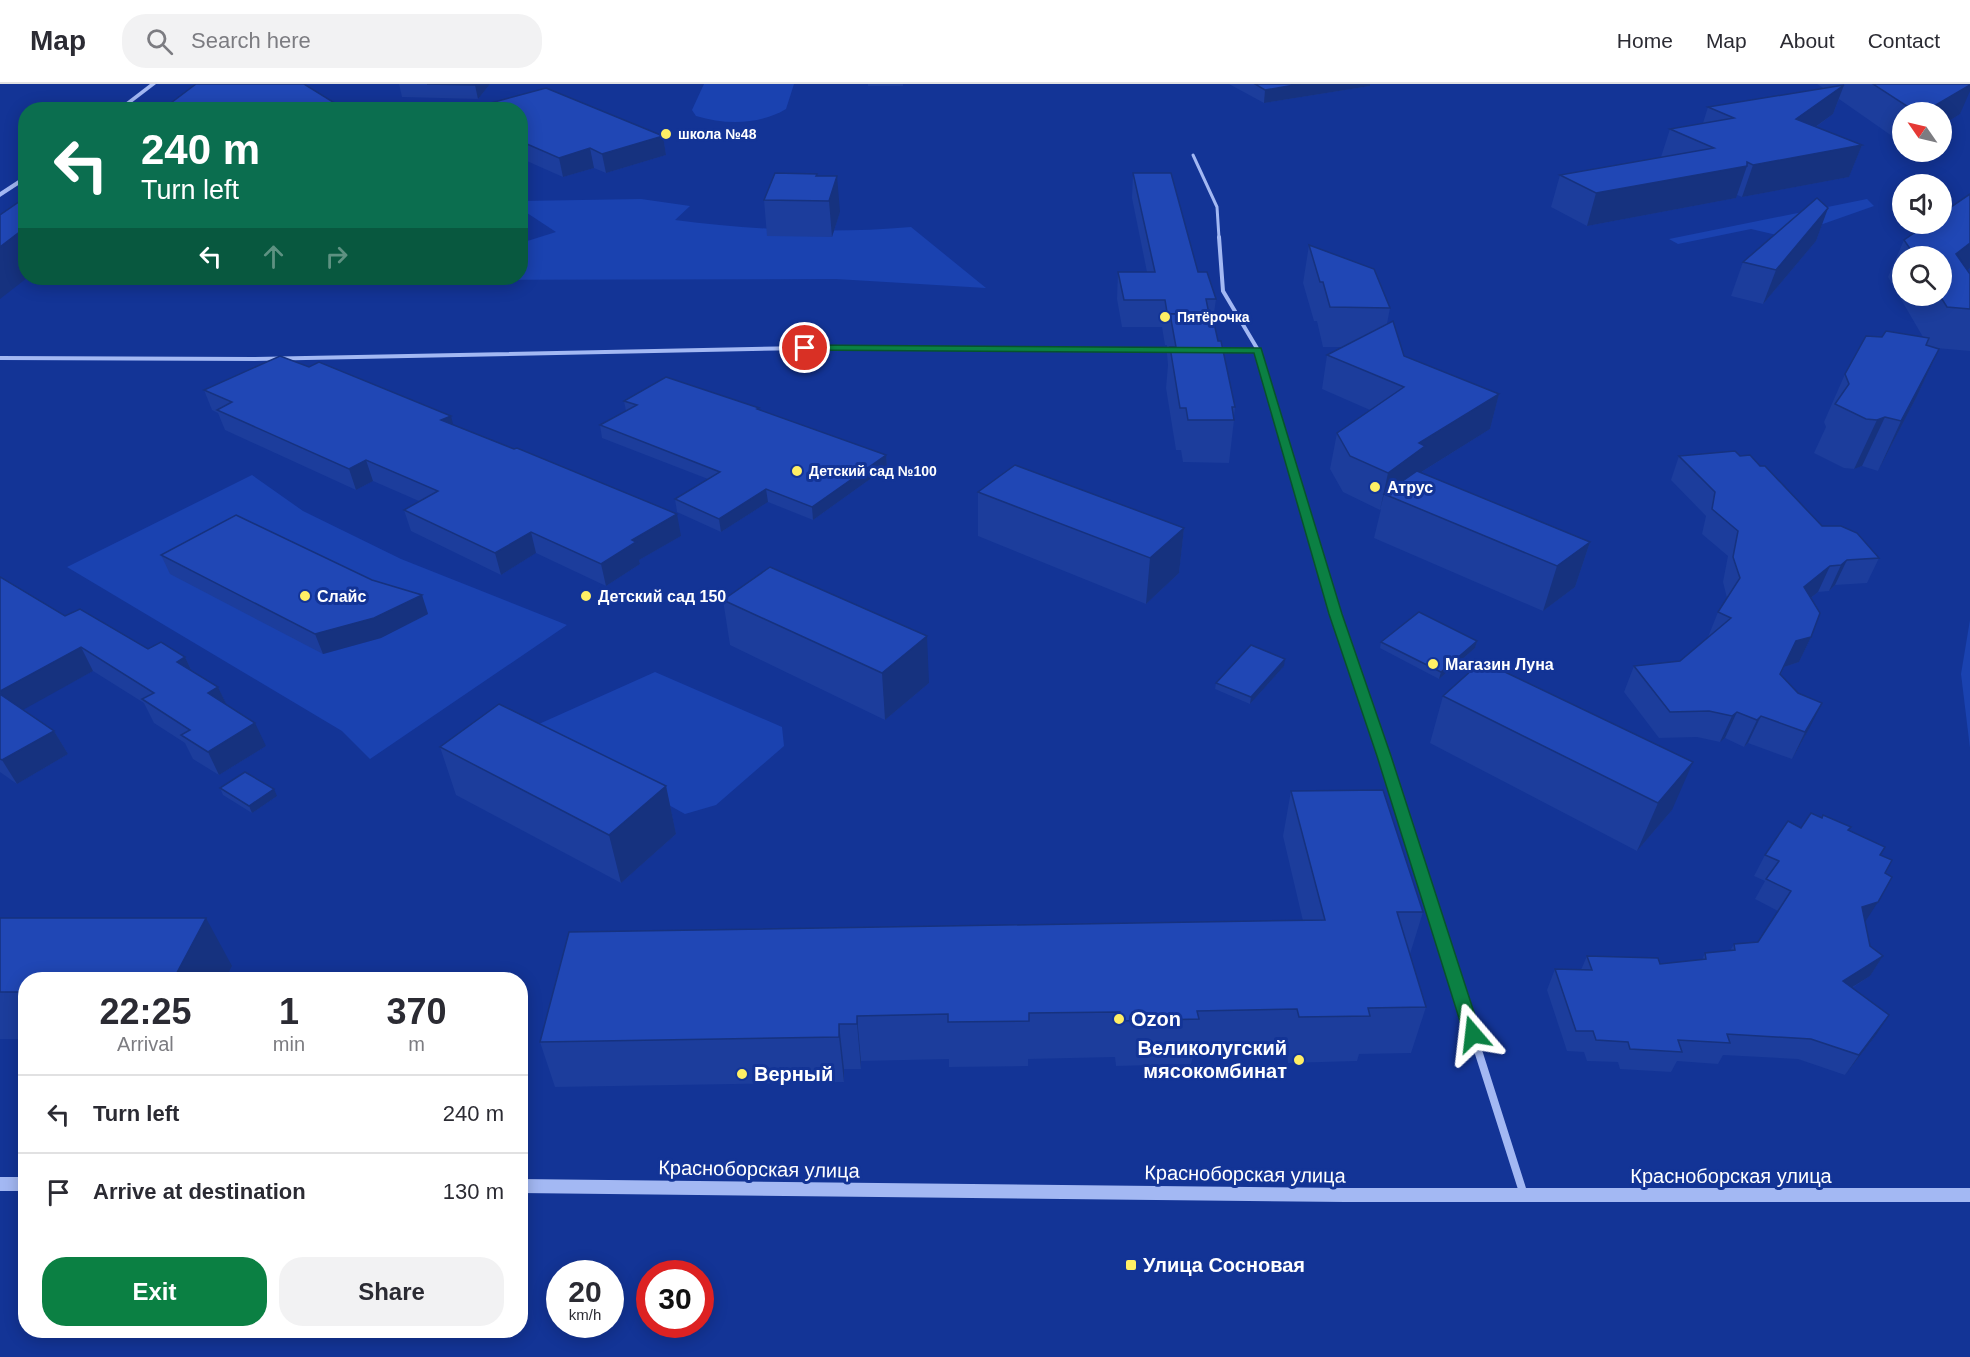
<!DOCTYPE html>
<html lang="en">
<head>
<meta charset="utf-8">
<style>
	body { margin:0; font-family:Helvetica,sans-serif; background:#f2f2f3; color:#2b2b33; height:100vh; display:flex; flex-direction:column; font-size:22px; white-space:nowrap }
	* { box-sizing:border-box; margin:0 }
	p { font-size:20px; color:#7c7c81 }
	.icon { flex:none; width:33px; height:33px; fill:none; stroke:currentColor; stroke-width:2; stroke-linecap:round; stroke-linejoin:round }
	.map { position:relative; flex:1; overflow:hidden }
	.side { position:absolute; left:18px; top:888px; width:510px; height:366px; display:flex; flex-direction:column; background:#fff; border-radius:24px; box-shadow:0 3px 15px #0003 }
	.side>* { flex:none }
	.banner { position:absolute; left:18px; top:18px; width:510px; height:183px; border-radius:24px; box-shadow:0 3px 15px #0003; background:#0b6e4f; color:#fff; overflow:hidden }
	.needle { width:39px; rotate:304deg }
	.fabs { position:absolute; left:1892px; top:18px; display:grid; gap:12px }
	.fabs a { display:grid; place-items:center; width:60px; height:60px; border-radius:50%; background:#fff; box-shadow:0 3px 15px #0003; font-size:30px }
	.speed { position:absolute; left:546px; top:1176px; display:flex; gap:12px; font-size:30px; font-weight:700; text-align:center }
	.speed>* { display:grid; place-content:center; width:78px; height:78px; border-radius:50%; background:#fff; box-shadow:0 3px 15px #0003; line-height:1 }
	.speed small { font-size:15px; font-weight:400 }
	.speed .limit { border:9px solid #d22; background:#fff; color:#111 }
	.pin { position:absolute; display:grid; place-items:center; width:51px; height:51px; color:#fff; margin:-26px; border:3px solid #fff; border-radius:50%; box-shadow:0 2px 6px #0007 }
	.me { position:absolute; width:66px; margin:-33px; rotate:343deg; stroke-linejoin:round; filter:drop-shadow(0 0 4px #0008) }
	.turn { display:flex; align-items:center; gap:21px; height:126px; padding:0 24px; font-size:27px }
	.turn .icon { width:78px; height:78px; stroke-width:2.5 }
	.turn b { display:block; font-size:42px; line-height:51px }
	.lanes { display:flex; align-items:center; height:57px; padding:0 24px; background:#0003; justify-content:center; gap:30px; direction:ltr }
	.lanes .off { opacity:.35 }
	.eta { display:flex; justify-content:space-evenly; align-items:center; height:102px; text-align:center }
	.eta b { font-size:36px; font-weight:700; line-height:42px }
	.cta { display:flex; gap:12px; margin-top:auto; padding:12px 24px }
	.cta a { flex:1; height:69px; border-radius:24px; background:#0b8043; color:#fff; font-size:24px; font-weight:700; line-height:69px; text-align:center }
	.cta a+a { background:#f2f2f3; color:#2b2b33 }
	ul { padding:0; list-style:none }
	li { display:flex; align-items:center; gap:18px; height:78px; padding:0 24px; border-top:2px solid #e1e1e2 }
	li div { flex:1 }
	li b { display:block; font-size:22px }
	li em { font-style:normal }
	header { display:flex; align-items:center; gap:36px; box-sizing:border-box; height:84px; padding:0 30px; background:#fff; border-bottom:2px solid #e1e1e2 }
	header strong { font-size:28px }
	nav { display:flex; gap:33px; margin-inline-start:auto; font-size:21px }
	.search { width:420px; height:54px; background:#f2f2f3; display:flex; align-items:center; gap:15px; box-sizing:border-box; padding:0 21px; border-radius:24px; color:#7c7c81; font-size:22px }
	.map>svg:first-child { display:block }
</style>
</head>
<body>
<header>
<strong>Map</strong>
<div class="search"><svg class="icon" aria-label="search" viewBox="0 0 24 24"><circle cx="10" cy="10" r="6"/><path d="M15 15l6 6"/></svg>Search here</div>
<nav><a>Home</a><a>Map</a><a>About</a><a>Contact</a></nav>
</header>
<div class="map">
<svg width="1970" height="1273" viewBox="0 0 1970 1273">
	<rect width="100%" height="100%" fill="#133496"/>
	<g fill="#1a42b0">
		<path d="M704,0H794L786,25C759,41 726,41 696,32L692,26Z"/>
		<path d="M641,115L690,122L675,136C754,146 832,150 911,143L986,204L836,195L401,196L188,194H520L521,159L556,148L521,125V117Z"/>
		<path d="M1867,115L1874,122L1786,153L1751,145L1678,160L1669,155Z"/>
		<path d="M252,391L303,427L401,475L567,541L370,675L342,647L67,483Z"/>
		<path d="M1970,536V664L1961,590Z"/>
		<path d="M655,588L782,643L784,662L716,721L685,730L530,644Z"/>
	</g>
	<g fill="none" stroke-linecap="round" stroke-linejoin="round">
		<path stroke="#a3b8f3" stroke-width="3" d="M1193,71L1217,123L1219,154"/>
		<g stroke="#a3b8f3" stroke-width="4">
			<path d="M1219,153L1223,207L1258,266L1282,347"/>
			<path d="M1215,266H1258"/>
			<path d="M0,274L255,275L805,264L1175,266"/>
		</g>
		<path stroke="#a3b8f3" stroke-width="5" d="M1282,346L1336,530L1356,589"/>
		<path stroke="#a3b8f3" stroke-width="7" d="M1356,588L1454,893"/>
		<path stroke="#a3b8f3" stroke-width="8" d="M1454,891L1524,1111"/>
		<g fill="#a3b8f3" fill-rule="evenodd">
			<path d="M150,0H156L122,26H116Z"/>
			<path d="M26,91V96L0,113V108Z"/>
			<rect x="0" y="1093" width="26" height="14"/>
			<path d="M520,1095L1346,1104H1970V1118H1346L520,1109Z"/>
		</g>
	</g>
	<g fill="#1c3d9c" fill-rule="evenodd">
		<path d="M196,0L346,26H163V25Z"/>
		<path d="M399,0H490L478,15L402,13Z"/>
		<rect x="868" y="0" width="35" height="2"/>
		<path d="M1229,0H1370V2L1264,19Z"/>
		<path d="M1817,0H1970L1960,30L1941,42V28H1902V59L1839,15L1833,30L1816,43L1862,61L1849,93L1742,113L1737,111L1736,114L1587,142L1551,123L1560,91L1661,73L1670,45L1703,39L1708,23L1823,4Z"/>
		<path d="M520,26L663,52L666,71L606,89L594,84L563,93L520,74Z"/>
		<path d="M1133,89L1216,215L1213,236L1218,257L1235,323L1234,332V336L1229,379L1183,378L1181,366H1176L1166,304L1168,281L1167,270V261H1165L1162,243H1122L1117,215L1118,188H1147L1132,114Z"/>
		<path d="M817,90V92L840,128L832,153L767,152L764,116Z"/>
		<path d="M1828,124L1816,157L1763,220L1731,212L1743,178Z"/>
		<path d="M1904,156L1970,184L1967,186L1970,190V267L1936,264L1939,265L1917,312L1878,387L1862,382L1854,385L1844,384L1814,369L1826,343L1824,338L1845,290L1882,253H1923L1888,193ZM1902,172H1941V212H1902Z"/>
		<path d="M1309,161L1390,224L1387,240L1404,272L1499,310L1490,345L1420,389L1590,458L1575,503L1543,527L1374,454L1381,425L1380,426L1343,408L1330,385L1337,349L1370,326L1322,305L1327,271L1343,263H1323L1317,237H1314L1303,199Z"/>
		<path d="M204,306L453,341L681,452L639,476L640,480L606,502L536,469L501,491L411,447L404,426L419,417L373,397L356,406L225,346L218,329L212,326Z"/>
		<path d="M624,317L759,326L886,371L887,383L813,436L768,418L721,448L677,428L675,415L708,395L602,354L600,341L626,327Z"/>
		<path d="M1679,372L1822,442L1879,474L1867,499L1835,501L1829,507L1818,508L1811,514V553L1799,578L1784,583L1781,590L1809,645L1792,675L1748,659L1744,663L1725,654L1720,658L1697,653L1659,654L1624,608L1634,582L1680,577L1708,553L1718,528L1727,514L1723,498L1728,472L1702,450L1706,432L1671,396Z"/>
		<path d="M978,408L1184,444L1179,489L1146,520L978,452Z"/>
		<path d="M161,471L372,496L422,511L428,530L381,554L323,570L170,490Z"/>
		<path d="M0,493L65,532L148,565L185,573L192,587L218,603L226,620L266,662L219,691L193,675L185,659L154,639L144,619L93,587L23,625L54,647L68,670L17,700L0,688Z"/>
		<path d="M723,516L929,599L885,636L730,561Z"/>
		<path d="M1477,557L1475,564L1439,595L1380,564L1381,558Z"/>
		<path d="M1284,582L1250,620L1215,605L1216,599Z"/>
		<path d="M1443,612L1672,726L1637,767L1430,659Z"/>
		<path d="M440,663L666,702L676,750L621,799L456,711Z"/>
		<path d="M220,704L277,712L252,729L223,711Z"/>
		<path d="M1291,707L1423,828L1410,870L1426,923L1411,969L1359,970L1357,977L1288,979L1287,970L1193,972L1191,980L1116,982L1115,973L1028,975V982L949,983V975L861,977V985H844V998L555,1003L540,958L1303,837L1283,752Z"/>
		<path d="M1801,744L1849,746L1880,771L1885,789L1865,838L1870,862L1883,872L1870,892L1852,904L1876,951L1845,991L1798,975L1723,971L1718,980L1677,977L1671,988L1620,985L1618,978L1587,977L1584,968L1567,967L1547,906L1555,885L1581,886L1587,872L1660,880L1702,876L1705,869L1730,867L1734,860L1758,858L1778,827L1755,815L1765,797L1754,792L1765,771Z"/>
		<path d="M0,834L232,882L225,896H26V955H0Z"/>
	</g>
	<g fill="#16327f">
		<path d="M476,0H490L478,15L475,1Z"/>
		<path d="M1300,0H1370V2L1264,19L1265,6Z"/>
		<path d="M1844,1L1833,30L1785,65L1796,35Z"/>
		<path d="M1970,1V7L1960,30L1941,42V28H1924Z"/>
		<path d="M663,52L666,71L606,89L602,70Z"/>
		<path d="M1862,61L1849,93L1742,113L1753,81Z"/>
		<path d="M590,64L594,84L563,93L559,74Z"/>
		<path d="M1747,82L1736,114L1587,142L1596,109Z"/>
		<path d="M837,92L840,128L832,153L829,117Z"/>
		<path d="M1828,124L1816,157L1763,220L1776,186Z"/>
		<path d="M26,143V194H27L0,215V163Z"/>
		<path d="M1970,159V184L1941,206L1956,170Z"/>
		<path d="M1939,265L1917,312L1878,387L1901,337Z"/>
		<path d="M1499,310L1490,345L1418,390L1384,410L1380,426L1388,389L1419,359Z"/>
		<path d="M451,332L456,352L441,336Z"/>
		<path d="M1885,333L1862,382L1854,385L1877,336Z"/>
		<path d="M886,371L887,383L813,436L812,423Z"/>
		<path d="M366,376L373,397L356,406L349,385Z"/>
		<path d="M766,405L768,418L721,448L719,435Z"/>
		<path d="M677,430L681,452L639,476L640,480L606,502L601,480L632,456Z"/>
		<path d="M1184,444L1179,489L1146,520L1150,474Z"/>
		<path d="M531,448L536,469L501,491L495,469Z"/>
		<path d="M1590,458L1575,503L1543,527L1557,482Z"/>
		<path d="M1847,476L1835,501L1829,507L1841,481Z"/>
		<path d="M1830,482L1818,508L1792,529L1804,503Z"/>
		<path d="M422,511L428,530L381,554L323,570L315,550Z"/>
		<path d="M927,552L929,599L885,636L882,589Z"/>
		<path d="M1811,553L1799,578L1784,583L1796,557Z"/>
		<path d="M1477,557L1475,564L1439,595L1441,588Z"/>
		<path d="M81,563L93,587L12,632L0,612V607Z"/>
		<path d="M185,573L196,596L177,578Z"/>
		<path d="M1285,575L1284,582L1250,620L1251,613Z"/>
		<path d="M218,603L229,626L208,609Z"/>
		<path d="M1822,619L1809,645L1792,675L1805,648Z"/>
		<path d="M1737,628L1725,654L1720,658L1732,632Z"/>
		<path d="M1761,632L1748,659L1744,663L1757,636Z"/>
		<path d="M255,639L266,662L219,691L208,668Z"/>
		<path d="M54,647L68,670L17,700L2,676Z"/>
		<path d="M1693,678L1672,726L1637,767L1658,719Z"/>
		<path d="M666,702L676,750L621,799L609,751Z"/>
		<path d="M274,705L277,712L252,729L249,722Z"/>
		<path d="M1878,818L1865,838L1862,823Z"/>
		<path d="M206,834L232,882L225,896H173Z"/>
		<path d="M1883,872L1870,892L1830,917L1843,897Z"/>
		<path d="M1889,931L1876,951L1845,991L1859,971Z"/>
		<path d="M857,932L861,977V985L857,940Z"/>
		<path d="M839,940L844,985V998L839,953Z"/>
	</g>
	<g fill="#2047b5" stroke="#16327f" stroke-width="1.5">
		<path d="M196,0H304L346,26H295L292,24L163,25Z"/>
		<path d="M427,0H476L475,1Z"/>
		<path d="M1255,0H1300L1265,6Z"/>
		<path d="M1873,0H1970V1L1924,28H1916Z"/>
		<path d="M1844,1L1796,35L1862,61L1753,81L1747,78V82L1596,109L1560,91L1714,64L1670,45L1734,34L1708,23Z"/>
		<path d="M546,4L663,52L602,70L590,64L559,74L520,57V26H465Z"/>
		<path d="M775,89L817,90L816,92H837L829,117L764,116Z"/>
		<path d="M1133,89H1171L1198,188H1207L1216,215H1206L1209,230H1170V234H1168L1165,216H1124L1118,188H1155Z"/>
		<path d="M1970,110V159L1956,170L1970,190V225L1947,223L1940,212H1941V172H1915L1904,156L1927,140H1941V130Z"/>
		<path d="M26,113V143L0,163V131Z"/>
		<path d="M1817,114L1828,124L1776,186L1743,178Z"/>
		<path d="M1309,161L1374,185L1390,224L1330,223L1323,198H1320Z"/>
		<path d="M1170,230H1212L1218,257H1221L1235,323H1232L1234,336H1188L1186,324H1180L1170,263H1176Z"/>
		<path d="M1393,237L1404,272L1499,310L1419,359L1425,362L1388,389L1350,372L1337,349L1404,303L1327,271Z"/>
		<path d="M1886,247L1929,254L1926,261L1939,265L1901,337L1885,333L1877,336L1866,335L1835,320L1849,300L1845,290L1866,252L1882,253Z"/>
		<path d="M280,272L309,283L319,278L451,332L441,336L514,365L517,364L677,430L632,456L636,458L601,480L531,448L495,469L404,426L438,407L366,376L349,385L217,326L232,318L204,306Z"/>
		<path d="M666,293L759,324L757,325L886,371L812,423L766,405L719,435L675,415L720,388L600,341L637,321L624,317Z"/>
		<path d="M1735,367L1740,372L1750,371L1760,382H1765L1822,442H1841L1857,449L1879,474L1847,476L1841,481L1830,482L1804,503L1820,529L1811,553L1796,557L1780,590L1798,609L1822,619L1805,648L1761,632L1757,636L1737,628L1732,632L1709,627L1670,628L1634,582L1680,577L1731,534L1718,528L1740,494L1733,473L1738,447L1712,425L1715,408L1679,372Z"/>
		<path d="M1015,381L1184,444L1150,474L978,408Z"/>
		<path d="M1417,387L1590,458L1557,482L1384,410Z"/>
		<path d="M236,431L372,496L422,511L374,534L315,550L161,471Z"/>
		<path d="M770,483L927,552L882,589L723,516Z"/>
		<path d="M0,493L65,532L80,525L148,565L161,558L185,573L177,578L218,603L208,609L255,639L208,668L181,651L190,646L142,615L154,609L81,563L0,607Z"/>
		<path d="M1419,528L1477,557L1441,588L1381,558Z"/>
		<path d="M1251,561L1285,575L1251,613L1216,599Z"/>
		<path d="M1482,577L1693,678L1658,719L1443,612Z"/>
		<path d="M0,610L54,647L2,676L0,675Z"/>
		<path d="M499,620L666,702L609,751L440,663Z"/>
		<path d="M245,688L274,705L249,722L220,704Z"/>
		<path d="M1383,706L1423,828H1397L1426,923L1368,924L1370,932L1299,933L1297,925L1197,927L1199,935L1120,937V928L1029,929V937L948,938V930L857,932V940H839V953L540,958L569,848L1325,836L1291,707Z"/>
		<path d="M1811,729L1822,734L1823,731L1851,743L1848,746L1885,763L1880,771L1892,776L1885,789L1892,793L1878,818L1862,823L1870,862L1883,872L1843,897L1889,931L1859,971L1811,955L1727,950L1730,959L1678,956L1682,968L1630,965L1628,958L1596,956L1593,947H1576L1555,885L1592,886L1587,872L1658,874L1660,880L1706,875L1705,869L1735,866L1734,860L1758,858L1791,807L1766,795L1779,777L1765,771L1788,737L1801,744Z"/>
		<path d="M0,834H206L173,896H26V908H0Z"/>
	</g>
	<path fill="#0b8043" stroke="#07532c" stroke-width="1.5" d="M805,261L1261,264L1342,530L1391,672L1481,950L1479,955L1473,957L1467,955L1464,950L1377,672L1329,530L1254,269L802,266V262Z"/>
	<g fill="#ffef65" stroke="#133496" stroke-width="2">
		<circle cx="666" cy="50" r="6"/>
		<circle cx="1165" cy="233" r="6"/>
		<circle cx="797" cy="387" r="6"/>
		<circle cx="1375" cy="403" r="6"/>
		<circle cx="305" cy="512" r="6"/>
		<circle cx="586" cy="512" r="6"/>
		<circle cx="1433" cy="580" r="6"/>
		<circle cx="1119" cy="935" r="6"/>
		<circle cx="1299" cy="976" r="6"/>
		<circle cx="742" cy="990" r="6"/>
		<rect x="1125" y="1175" width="12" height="12" rx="3"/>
	</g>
	<g text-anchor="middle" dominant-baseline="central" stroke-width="6" stroke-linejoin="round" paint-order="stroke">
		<g font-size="14" font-weight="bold" fill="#fff" stroke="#133496" text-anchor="start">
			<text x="678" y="50">школа №48</text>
			<text x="1177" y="233">Пятёрочка</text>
			<text x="809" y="387">Детский сад №100</text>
		</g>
		<g font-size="16" font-weight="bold" fill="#fff" stroke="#133496" text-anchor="start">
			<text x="1387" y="403">Атрус</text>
			<text x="317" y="512">Слайс</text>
			<text x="598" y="512">Детский сад 150</text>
			<text x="1445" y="580">Магазин Луна</text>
		</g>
		<g font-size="20" font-weight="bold" fill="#fff" stroke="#133496" text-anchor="start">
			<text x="1131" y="935">Ozon</text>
			<text x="1287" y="964" text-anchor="end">Великолугский<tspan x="1287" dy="23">мясокомбинат</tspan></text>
			<text x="754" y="990">Верный</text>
			<text x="1143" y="1181">Улица Сосновая</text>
		</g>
		<g font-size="20" fill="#fff" stroke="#133496">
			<text transform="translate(759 1085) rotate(1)">Красноборская улица</text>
			<text transform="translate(1245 1090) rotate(1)">Красноборская улица</text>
			<text x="1731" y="1092">Красноборская улица</text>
		</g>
	</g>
</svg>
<div class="fabs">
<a><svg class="needle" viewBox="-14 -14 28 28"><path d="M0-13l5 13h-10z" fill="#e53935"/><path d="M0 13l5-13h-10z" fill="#7c7c81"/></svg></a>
<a><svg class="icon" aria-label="sound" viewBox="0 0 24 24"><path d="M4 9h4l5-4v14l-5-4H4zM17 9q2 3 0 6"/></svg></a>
<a><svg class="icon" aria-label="search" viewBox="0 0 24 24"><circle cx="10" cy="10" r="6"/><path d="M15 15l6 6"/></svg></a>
</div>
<div class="speed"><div>20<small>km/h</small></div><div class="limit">30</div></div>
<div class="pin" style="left:805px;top:264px;background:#d93025"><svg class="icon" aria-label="arrive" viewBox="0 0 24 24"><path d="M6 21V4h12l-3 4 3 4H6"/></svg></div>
<svg class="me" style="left:1473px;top:950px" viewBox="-20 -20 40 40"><path d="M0-17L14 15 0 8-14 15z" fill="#0b8043" stroke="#fff" stroke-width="4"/></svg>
<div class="banner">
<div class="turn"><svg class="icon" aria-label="left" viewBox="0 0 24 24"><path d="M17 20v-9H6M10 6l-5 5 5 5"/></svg><div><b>240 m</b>Turn left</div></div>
<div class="lanes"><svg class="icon" aria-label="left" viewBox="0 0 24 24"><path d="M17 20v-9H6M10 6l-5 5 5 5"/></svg><svg class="icon off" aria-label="ahead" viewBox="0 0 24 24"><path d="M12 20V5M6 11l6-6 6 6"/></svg><svg class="icon off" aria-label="right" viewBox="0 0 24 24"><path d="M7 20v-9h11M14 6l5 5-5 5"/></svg></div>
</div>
<section class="side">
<div class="eta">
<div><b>22:25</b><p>Arrival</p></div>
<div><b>1</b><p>min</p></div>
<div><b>370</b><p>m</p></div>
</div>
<ul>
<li><svg class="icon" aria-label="left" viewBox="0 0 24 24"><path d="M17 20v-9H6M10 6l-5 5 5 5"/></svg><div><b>Turn left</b></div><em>240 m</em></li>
<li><svg class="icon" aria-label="arrive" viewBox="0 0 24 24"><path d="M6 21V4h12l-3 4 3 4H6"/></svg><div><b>Arrive at destination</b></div><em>130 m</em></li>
</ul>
<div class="cta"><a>Exit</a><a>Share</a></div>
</section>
</div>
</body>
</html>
